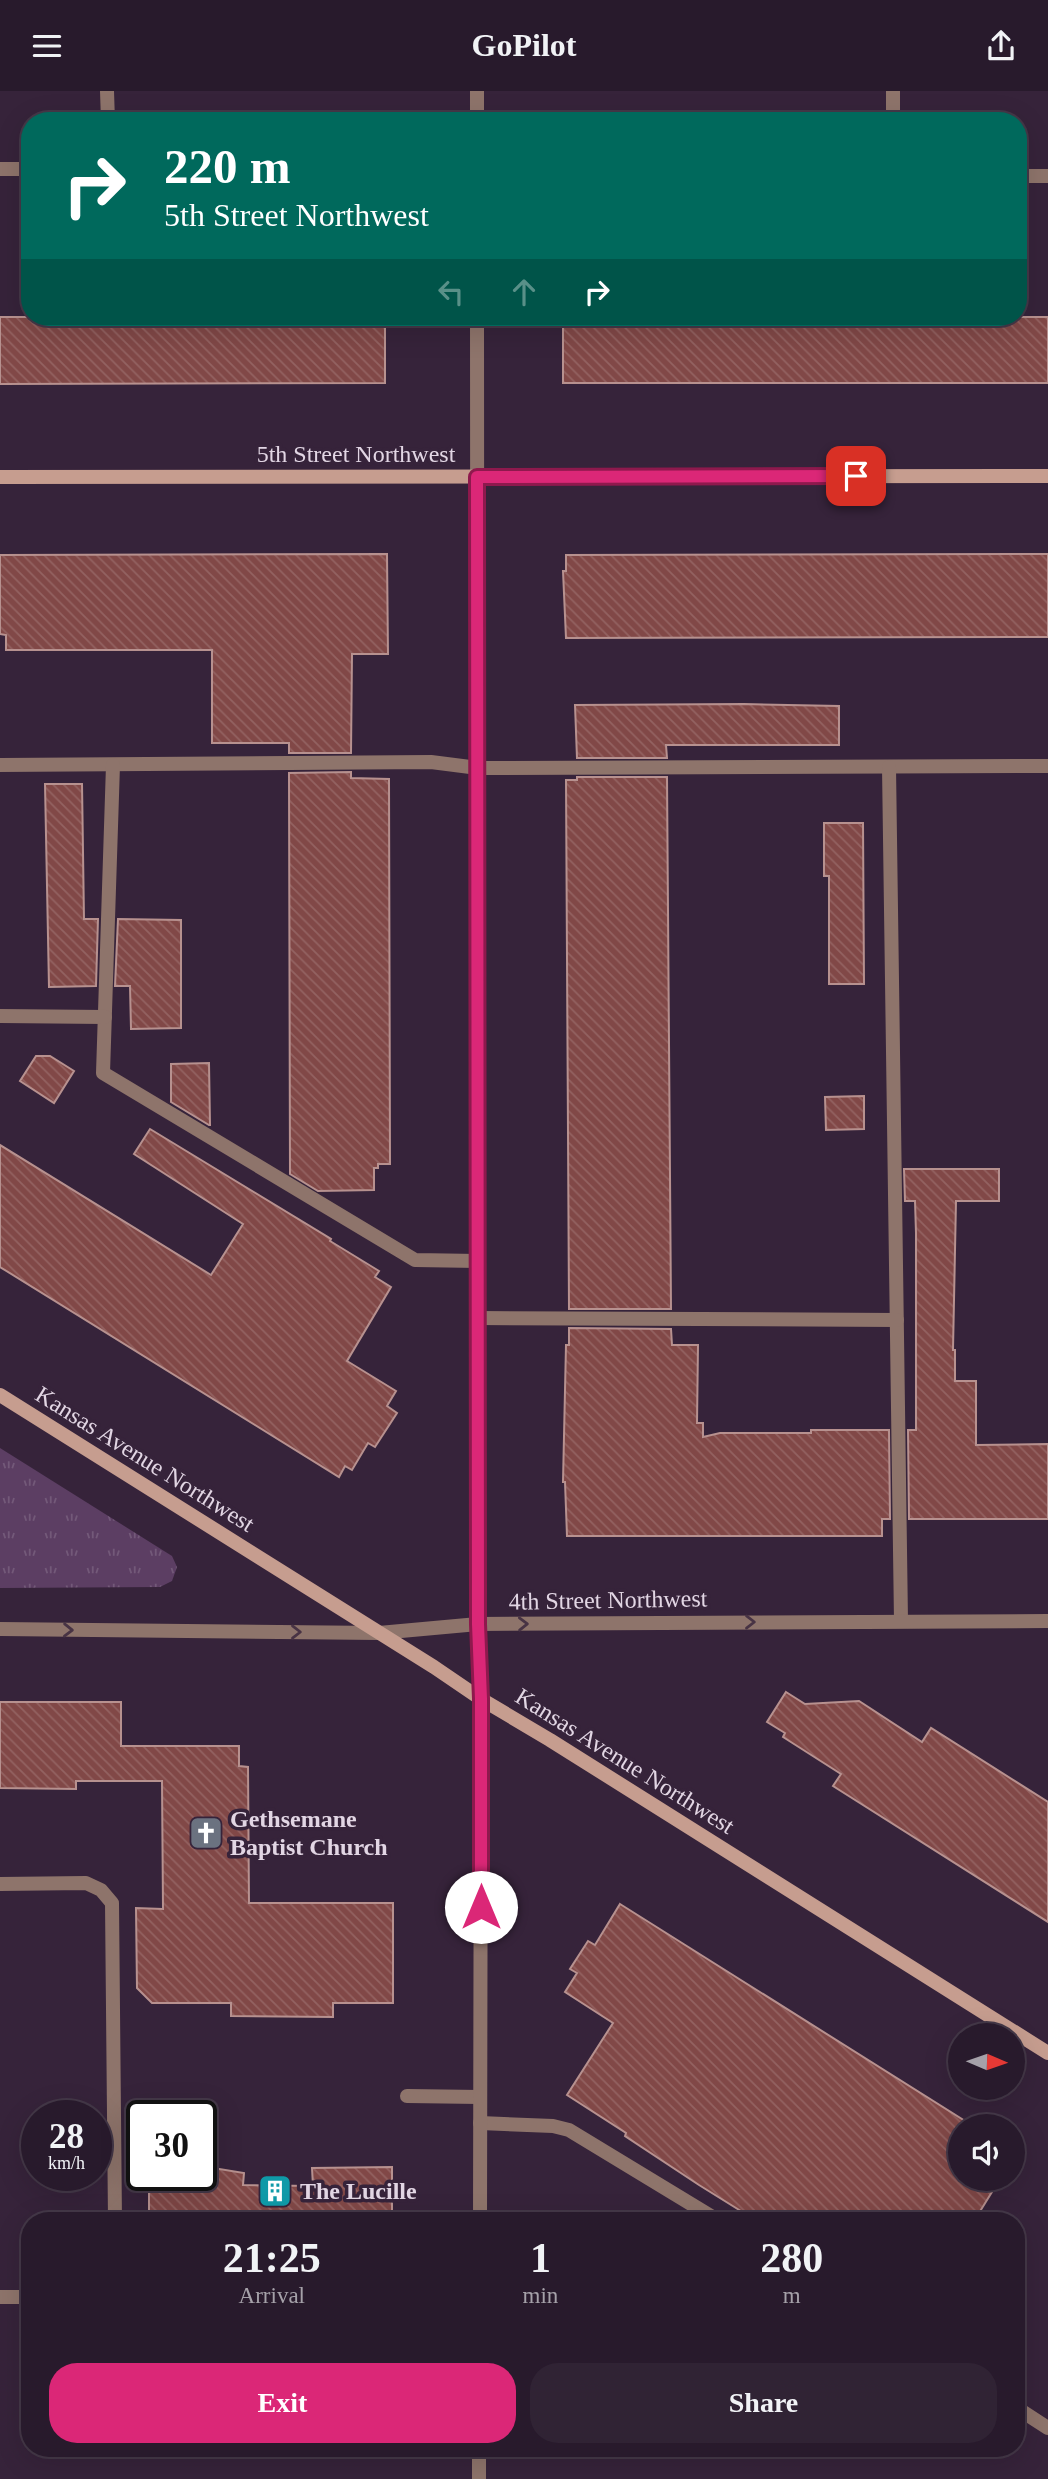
<!DOCTYPE html>
<html lang="en">
<head>
<meta charset="utf-8">
<style>
	body { margin:0; font-family:"Times New Roman",serif; background:#302334; color:#f1f3f6; height:100vh; display:flex; flex-direction:column; font-size:26px; white-space:nowrap }
	* { box-sizing:border-box; margin:0 }
	p { font-size:23px; color:#a5a1a9 }
	.icon { flex:none; width:38px; height:38px; fill:none; stroke:currentColor; stroke-width:2; stroke-linecap:round; stroke-linejoin:round }
	.map { position:relative; flex:1; overflow:hidden }
	.sheet { position:absolute; left:21px; top:2121px; width:1004px; height:245px; display:flex; flex-direction:column; background:#281a2c; border-radius:28px; box-shadow:0 7px 28px #0002,0 0 0 2px #443848 }
	.sheet>* { flex:none }
	.hud { position:absolute; left:21px; top:21px; width:1006px; height:214px; border-radius:28px; box-shadow:0 7px 28px #0002,0 0 0 2px #443848; background:#00695c; color:#fff; overflow:hidden }
	.needle { width:46px; rotate:92deg }
	.controls { position:absolute; left:948px; top:1932px; display:grid; gap:14px }
	.controls a { display:grid; place-items:center; width:77px; height:77px; border-radius:50%; background:#281a2c; box-shadow:0 7px 28px #0002,0 0 0 2px #443848; font-size:35px }
	.speed { position:absolute; left:21px; top:2009px; display:flex; gap:14px; font-size:35px; font-weight:700; text-align:center }
	.speed>* { display:grid; place-content:center; width:91px; height:91px; border-radius:50%; background:#281a2c; box-shadow:0 7px 28px #0002,0 0 0 2px #443848; line-height:1 }
	.speed small { font-size:18px; font-weight:400 }
	.speed .limit { border:4px solid #111; border-radius:10px; background:#fff; color:#111 }
	.pin { position:absolute; display:grid; place-items:center; width:60px; height:60px; color:#fff; margin:-30px; border-radius:14px; box-shadow:0 4px 10px #0006 }
	.me { position:absolute; width:77px; margin:-38px; rotate:0deg; stroke-linejoin:round; filter:drop-shadow(0 0 5px #0008) }
	.turn { display:flex; align-items:center; gap:24px; height:147px; padding:0 28px; font-size:32px }
	.turn .icon { width:91px; height:91px; stroke-width:2.5 }
	.turn b { display:block; font-size:49px; line-height:60px }
	.lanes { display:flex; align-items:center; height:66px; padding:0 28px; background:#0003; justify-content:center; gap:35px; direction:ltr }
	.lanes .off { opacity:.35 }
	.eta { display:flex; justify-content:space-evenly; align-items:center; height:119px; text-align:center }
	.eta b { font-size:42px; font-weight:700; line-height:49px }
	.action { display:flex; gap:14px; margin-top:auto; padding:14px 28px }
	.action a { flex:1; height:80px; border-radius:28px; background:#db2777; color:#fff; font-size:28px; font-weight:700; line-height:80px; text-align:center }
	.action a+a { background:#302334; color:#f1f3f6 }
	header { display:flex; justify-content:space-between; align-items:center; height:91px; padding:0 28px; background:#281a2c; font-size:32px; font-weight:700 }
	.map>svg:first-child { display:block }
</style>
</head>
<body>
<header><svg class="icon" aria-label="menu" viewBox="0 0 24 24"><path d="M4 6h16M4 12h16M4 18h16"/></svg>GoPilot<svg class="icon" aria-label="share" viewBox="0 0 24 24"><path d="M12 15V3M7 8l5-5 5 5M5 13v7h14v-7"/></svg></header>
<div class="map">
<svg width="1048" height="2388" viewBox="0 0 1048 2388">
	<defs>
		<pattern id="park-tufts" width="24" height="20" patternUnits="userSpaceOnUse" patternTransform="scale(1.75)"><rect width="24" height="20" fill="#5c3e63"/><path d="M3 7l-1-3M5 7V3M7 7l1-3M15 17l-1-3M17 17v-4M19 17l1-3" fill="none" stroke="#735979"/></pattern>
		<pattern id="building-back-hatch" width="6" height="6" patternUnits="userSpaceOnUse" patternTransform="scale(1.75)"><rect width="6" height="6" fill="#814847"/><path d="M-1 5l2 2M0 0l6 6M5-1l2 2" fill="none" stroke="#936261"/></pattern>
	</defs>
	<rect width="100%" height="100%" fill="#36233a"/>
	<path fill="url(#park-tufts)" d="M0,1357L172,1465L177,1476L172,1490L160,1496L0,1497Z"/>
	<g fill="url(#building-back-hatch)" stroke="#b7918f" stroke-width="2">
		<path d="M0,226H385V292L0,293Z"/>
		<rect x="563" y="226" width="485" height="66"/>
		<path d="M387,463L388,563H352L351,662H289V652H212V559H6V544L0,543V464Z"/>
		<path d="M1048,463V546L566,547L563,480H566V464Z"/>
		<path d="M744,613L839,615V654H666L667,667H577L575,614Z"/>
		<path d="M351,681V687L389,688L390,1073H378V1077H374V1099L318,1100L290,1083L289,682Z"/>
		<path d="M577,686H667L671,1218H569L566,689H577Z"/>
		<path d="M45,693H82L84,828H98L96,895L49,896Z"/>
		<path d="M824,732H863L864,893H829V785H824Z"/>
		<path d="M118,828L181,829V937L131,938L130,895H115Z"/>
		<path d="M36,965H50L74,980L54,1012L20,990Z"/>
		<path d="M209,972L210,1034H209L171,1011V973Z"/>
		<path d="M864,1005V1038L826,1039L825,1006Z"/>
		<path d="M150,1038L331,1148L330,1150L379,1180L375,1186L391,1196L347,1270L396,1300L387,1315L397,1322L375,1356L368,1352L352,1379L345,1375L339,1386L0,1176V1054L211,1184L243,1133L134,1063Z"/>
		<path d="M904,1078H999V1110H956L953,1259H955V1290H976V1354L1048,1353V1428H909L908,1339H916V1142L915,1110H905Z"/>
		<path d="M569,1237L671,1238L672,1254H698L697,1332H703V1346L720,1342H811V1339H889L890,1428H882V1445H567L565,1391H563L566,1254H569Z"/>
		<path d="M786,1601L805,1613L859,1610L922,1651L931,1637L1048,1711V1831L833,1695L841,1683L783,1646L785,1642L767,1631Z"/>
		<path d="M0,1611H121V1655H239V1675L248,1676L249,1812H393V1912H333V1926L231,1925V1912H152L137,1897L136,1817L163,1818L162,1690H76V1698L0,1697Z"/>
		<path d="M620,1813L973,2035H961V2088H1000L974,2130H757L699,2094L625,2045L626,2042L567,2004L613,1932L565,1901L577,1882L570,1878L588,1850L595,1854Z"/>
		<path d="M201,2075L244,2082L243,2094L313,2095L312,2077L392,2076V2130H149V2084H201Z"/>
	</g>
	<g fill="none" stroke-linecap="round" stroke-linejoin="round">
		<g stroke="#8e746b" stroke-width="14">
			<path d="M107,0L108,30"/>
			<path d="M893,0V30"/>
			<path d="M0,78H30"/>
			<path d="M1018,85H1048"/>
			<path d="M0,674L431,671L478,677L1048,675"/>
			<path d="M113,674L103,982L415,1169L478,1170"/>
			<path d="M889,676L901,1530"/>
			<path d="M0,925L105,926"/>
			<path d="M478,1227L897,1229"/>
			<path d="M0,1793L86,1792L101,1799L112,1812L115,2130"/>
			<path d="M407,2005L480,2006"/>
			<path d="M480,2032L553,2035L569,2039L719,2130"/>
			<path d="M0,2206H30"/>
			<path d="M1017,2317L1048,2337"/>
		</g>
		<g stroke="#8e746b" stroke-width="14">
			<path d="M477,0V30"/>
			<path d="M477,226L478,1533L481,1608L480,2130"/>
			<path d="M0,1538L379,1542L478,1533L1048,1530"/>
			<path d="M479,2388V2357"/>
		</g>
		<g stroke="#c69d8f" stroke-width="14">
			<path d="M0,386L1048,385"/>
			<path d="M0,1304L434,1576L481,1608L550,1649L1048,1962"/>
		</g>
	</g>
	<defs><path id="oneway-chevron" d="M-2-3.5L2.5 0L-2 3.5" fill="none" stroke-width="1.6" stroke-linecap="round" stroke-linejoin="round" transform="scale(1.75)"/></defs>
	<g stroke="#483344">
		<use href="#oneway-chevron" transform="translate(750 1531)"/>
		<use href="#oneway-chevron" transform="translate(523 1533) rotate(-1)"/>
		<use href="#oneway-chevron" transform="translate(68 1539) rotate(1)"/>
		<use href="#oneway-chevron" transform="translate(296 1541)"/>
	</g>
	<g fill="none" stroke-linecap="round" stroke-linejoin="round">
		<defs>
			<path id="route" d="M481,1816V1608L478,1533L477,386L856,385"/>
		</defs>
		<use href="#route" stroke="#8e194d" stroke-width="18"/>
		<use href="#route" stroke="#db2777" stroke-width="12"/>
	</g>
	<defs>
		<symbol id="church-square" viewBox="-11 -11 22 22"><rect x="-9" y="-9" width="18" height="18" rx="4" fill="#6b7280" stroke="#36233a"/><path d="M-1.2-6h2.4v3.5h3.3v2.4h-3.3V6h-2.4V-.1h-3.3v-2.4h3.3Z" fill="#fff"/></symbol>
		<symbol id="building-square" viewBox="-11 -11 22 22"><rect x="-9" y="-9" width="18" height="18" rx="4" fill="#0f9aa8" stroke="#36233a"/><path d="M-4-6H4V6H1V3H-1V6H-4ZM-2.5-4.3h1.7v1.8h-1.7ZM.8-4.3h1.7v1.8H.8ZM-2.5-1h1.7V.8h-1.7ZM.8-1h1.7V.8H.8Z" fill="#fff"/></symbol>
	</defs>
	<g fill-rule="evenodd">
		<use href="#church-square" x="187" y="1723" width="38" height="38"/>
		<use href="#building-square" x="256" y="2081" width="38" height="38"/>
	</g>
	<g text-anchor="middle" dominant-baseline="central" stroke-width="7" stroke-linejoin="round" paint-order="stroke">
		<g font-size="24" fill="#e2d6e4" stroke="#36233a">
			<text x="356" y="363">5th Street Northwest</text>
			<text transform="translate(145 1368) rotate(32)">Kansas Avenue Northwest</text>
			<text transform="translate(608 1509) rotate(-1)">4th Street Northwest</text>
			<text transform="translate(625 1670) rotate(32)">Kansas Avenue Northwest</text>
		</g>
		<g font-size="24" font-weight="bold" fill="#e2d6e4" stroke="#36233a" text-anchor="start">
			<text x="230" y="1728">Gethsemane<tspan x="230" dy="28">Baptist Church</tspan></text>
			<text x="300" y="2100">The Lucille</text>
		</g>
	</g>
</svg>
<div class="controls">
<a><svg class="needle" viewBox="-14 -14 28 28"><path d="M0-13l5 13h-10z" fill="#e53935"/><path d="M0 13l5-13h-10z" fill="#a5a1a9"/></svg></a>
<a><svg class="icon" aria-label="sound" viewBox="0 0 24 24"><path d="M4 9h4l5-4v14l-5-4H4zM17 9q2 3 0 6"/></svg></a>
</div>
<div class="speed"><div>28<small>km/h</small></div><div class="limit">30</div></div>
<div class="pin" style="left:856px;top:385px;background:#d93025"><svg class="icon" aria-label="arrive" viewBox="0 0 24 24"><path d="M6 21V4h12l-3 4 3 4H6"/></svg></div>
<svg class="me" style="left:481px;top:1816px" viewBox="-20 -20 40 40"><circle r="19" fill="#fff"/><path d="M0-13L10 11 0 6-10 11z" fill="#db2777"/></svg>
<div class="hud">
<div class="turn"><svg class="icon" aria-label="right" viewBox="0 0 24 24"><path d="M7 20v-9h11M14 6l5 5-5 5"/></svg><div><b>220 m</b>5th Street Northwest</div></div>
<div class="lanes"><svg class="icon off" aria-label="left" viewBox="0 0 24 24"><path d="M17 20v-9H6M10 6l-5 5 5 5"/></svg><svg class="icon off" aria-label="ahead" viewBox="0 0 24 24"><path d="M12 20V5M6 11l6-6 6 6"/></svg><svg class="icon" aria-label="right" viewBox="0 0 24 24"><path d="M7 20v-9h11M14 6l5 5-5 5"/></svg></div>
</div>
<section class="sheet">
<div class="eta">
<div><b>21:25</b><p>Arrival</p></div>
<div><b>1</b><p>min</p></div>
<div><b>280</b><p>m</p></div>
</div>
<div class="action"><a>Exit</a><a>Share</a></div>
</section>
</div>
</body>
</html>
